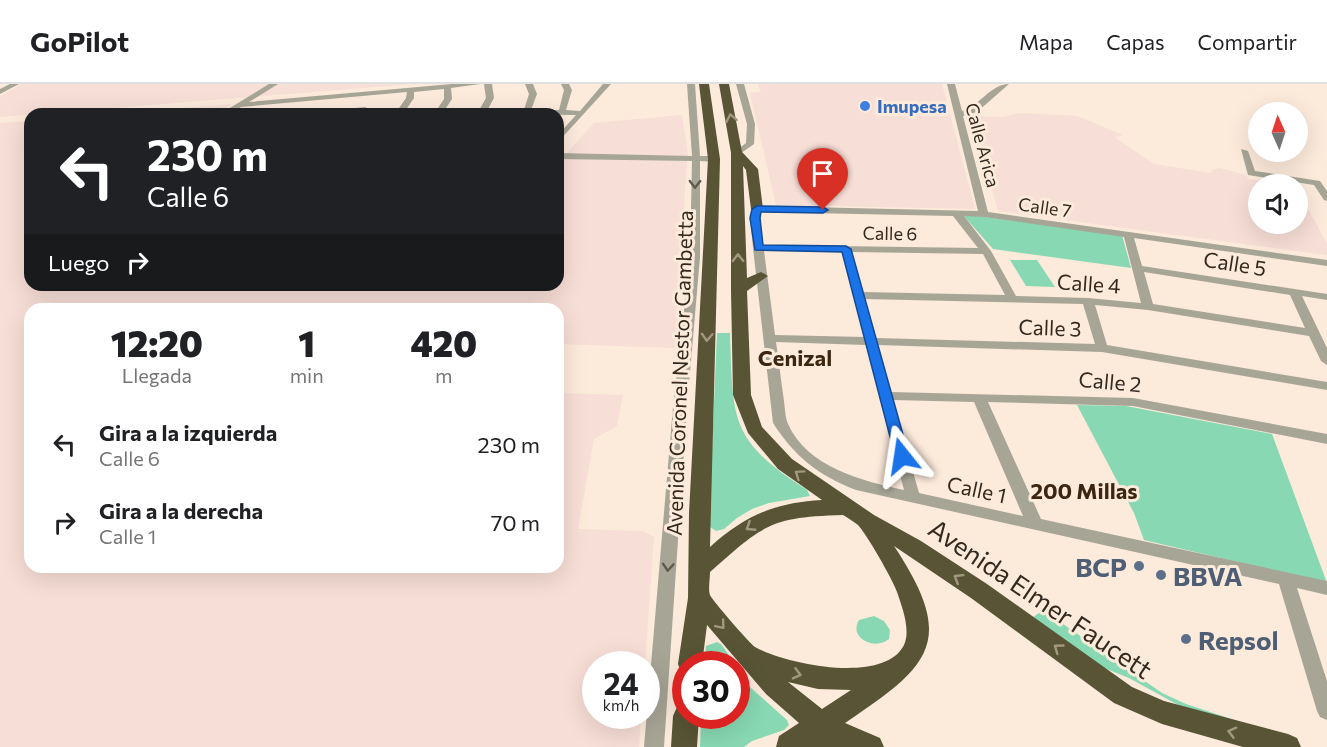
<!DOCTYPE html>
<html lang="es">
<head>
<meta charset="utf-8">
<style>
	body { margin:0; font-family:Commissioner,sans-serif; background:#f6f6f6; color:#202124; height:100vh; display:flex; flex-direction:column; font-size:22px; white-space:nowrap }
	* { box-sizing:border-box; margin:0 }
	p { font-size:20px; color:#757577 }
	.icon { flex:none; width:33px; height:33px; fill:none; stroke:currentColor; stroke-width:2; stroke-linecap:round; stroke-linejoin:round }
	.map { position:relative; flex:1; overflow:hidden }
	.panel { position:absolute; left:24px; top:219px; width:540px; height:270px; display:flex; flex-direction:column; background:#fff; border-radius:18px; box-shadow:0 6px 24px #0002 }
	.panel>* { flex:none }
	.hud { position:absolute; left:24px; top:24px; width:540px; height:183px; border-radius:18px; box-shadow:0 6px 24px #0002; background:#202124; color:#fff; overflow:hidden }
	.needle { width:39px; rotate:357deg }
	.tools { position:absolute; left:1248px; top:18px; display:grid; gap:12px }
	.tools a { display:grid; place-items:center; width:60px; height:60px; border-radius:50%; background:#fff; box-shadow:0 6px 24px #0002; font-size:30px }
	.speed { position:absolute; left:582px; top:567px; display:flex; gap:12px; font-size:30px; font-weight:700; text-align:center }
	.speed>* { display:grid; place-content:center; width:78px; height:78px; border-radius:50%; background:#fff; box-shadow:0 6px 24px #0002; line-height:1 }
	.speed small { font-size:15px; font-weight:400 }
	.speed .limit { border:9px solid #d22; background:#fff; color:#111 }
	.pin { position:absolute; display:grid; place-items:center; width:51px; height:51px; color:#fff; margin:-62px -26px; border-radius:50% 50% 50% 0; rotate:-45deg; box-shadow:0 0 6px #0007 }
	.pin .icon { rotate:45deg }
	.me { position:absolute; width:66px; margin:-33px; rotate:345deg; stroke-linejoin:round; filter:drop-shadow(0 0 4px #0008) }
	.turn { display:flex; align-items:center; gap:21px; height:126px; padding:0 24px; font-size:27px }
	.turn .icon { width:78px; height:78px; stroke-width:2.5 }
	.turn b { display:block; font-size:42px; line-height:51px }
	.then { display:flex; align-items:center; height:57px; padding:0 24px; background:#0003; gap:12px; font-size:22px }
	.eta { display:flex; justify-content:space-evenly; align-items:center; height:102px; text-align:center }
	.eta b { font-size:36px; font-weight:800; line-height:42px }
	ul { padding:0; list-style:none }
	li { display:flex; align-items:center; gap:18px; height:78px; padding:0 24px }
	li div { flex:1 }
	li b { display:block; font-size:22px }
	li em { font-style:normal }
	header { display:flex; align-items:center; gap:36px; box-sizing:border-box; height:84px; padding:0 30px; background:#fff; border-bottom:2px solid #e0e0e0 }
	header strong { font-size:28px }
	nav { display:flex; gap:33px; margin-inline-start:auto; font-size:21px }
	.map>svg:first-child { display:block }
</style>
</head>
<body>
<header>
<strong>GoPilot</strong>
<nav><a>Mapa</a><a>Capas</a><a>Compartir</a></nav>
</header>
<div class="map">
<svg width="1327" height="663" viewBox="0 0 1327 663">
	<rect width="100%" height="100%" fill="#fceadb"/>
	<g fill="#f7ded6">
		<path d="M21,0H412L0,33V13Z"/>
		<path d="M758,0H942L975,125L776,121L750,9L761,8Z"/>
		<path d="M232,20L216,30H111Z"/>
		<path d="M1019,29L1077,32L1123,51L1114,53L1154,80L1211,89L1212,86L1219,84L1246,91L1248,95L1290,100H1258V140H1298V106L1327,160V171L998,127L972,32L1003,33Z"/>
		<path d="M682,31L688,72L567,69L594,39Z"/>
		<path d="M30,37V201H558V74L687,77L675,264L558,260V225H30V483H558V309L623,311L617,342L594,355L578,445L643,447L654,453L645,580H596V632H641L639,663H0V39Z"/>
	</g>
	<g fill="#88d9b3">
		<path d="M962,130L1122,151L1131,184L993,165Z"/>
		<path d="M1010,176H1037L1055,203L1026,202Z"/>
		<path d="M717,249H730C733,335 729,356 807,406L810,412L769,419L752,425L737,434L724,445L716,447L710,443L709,437Z"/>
		<path d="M1077,321L1126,322L1272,350L1327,499L1144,456L1134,429Z"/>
		<path d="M1043,526L1162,609L1186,620L1268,647L1180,622L1129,594L1094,580L1032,534Z"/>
		<path d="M874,532L884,537L890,546L889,555C875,567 848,554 859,536Z"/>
		<path d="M717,558L721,560L735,580H705L706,562Z"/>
		<path d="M737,583L751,604L787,636L789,641L784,646L752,657L744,663H700L701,632H736Z"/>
	</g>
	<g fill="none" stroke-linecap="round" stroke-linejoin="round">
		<g fill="#a7a596" fill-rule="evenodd">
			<path d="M10,0H19L0,10V5Z"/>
			<path d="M269,0H278L249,18L452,0H480L451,4L452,15L442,30H434L444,15V5L414,8V14L403,30H395L406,14L407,8L241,23L229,30H220Z"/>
			<path d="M484,0H492L494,14L488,25L524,26L529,10L525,0H533L537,10L531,26H559L564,6L561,0H569L572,6L566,26L580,27L603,0H611L558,58V51L576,31L477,30L486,14Z"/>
			<path d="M687,0H695L700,72H714L718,75L714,78L700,77V173L687,323L664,663H644L673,323L690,173L692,77L558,75V69L692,72Z"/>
			<path d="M736,0H744L755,40L754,60L737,72L733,69L746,59L747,40Z"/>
			<path d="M947,0H955L962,27C979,22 991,0 1009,0L977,28L963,32L988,128L1327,176V182L1134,154L1142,182L1327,210V216L1302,212L1327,264V281L1321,277L1309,252L1148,226L1095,221L1107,261L1327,298V306L1102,268L878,261L891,308L1133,314L1327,350V360L1133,322L988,318L1041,435L1327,497V511L1297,504L1327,597V636L1320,633L1317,627L1279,500L856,406C818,391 795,373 773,339L753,164L750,134L752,125L757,122L978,127ZM761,128L953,132L978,164L763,161L760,134ZM964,132L984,133L1124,153L1141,219L1088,214L1016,212L991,167ZM764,167L842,168L864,253L775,251ZM852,168L983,170L1005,211L863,208ZM1144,188L1290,211L1305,244L1153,220ZM865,215L1083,220L1095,260L876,254ZM776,258L866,261L904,406C862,397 807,383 788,340C785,333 785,324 784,317C781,297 779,278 776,258ZM893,316L974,318L1023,432L919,409Z"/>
			<path d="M365,23L369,25L368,27L314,30L318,28Z"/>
			<path d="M1241,65L1248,67L1255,87L1320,97L1327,107V117L1324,116L1314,101L1248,91Z"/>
		</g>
		<g fill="#585435" fill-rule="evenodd">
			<path d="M699,0H709L720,75L710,463C746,431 774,419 822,416L778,385L748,349L733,311L731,206V69L719,0H729L742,68L758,85L763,125L757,129L751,125L746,86L743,82L747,194L761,188L768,192L747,207L751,311L762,343L792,375L874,431L921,457L987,500L1132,603L1164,617L1288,650L1297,654L1301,663H1243L1162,640L1114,619L971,514L894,462C958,558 930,582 845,639L880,654L884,663H776L779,652L799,639L766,610L707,541L702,580H686V589L681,588L678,580L688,514L689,429L708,75ZM843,431C848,434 853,437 858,441C866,449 893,496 897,508C902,523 911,546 904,561C884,601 786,580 755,563C750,560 712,516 710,511C708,505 710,495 710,488C763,441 770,433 843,431ZM788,598L818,605L851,606L822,625Z"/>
			<path d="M686,620V632H699L697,663H671L673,632L677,623Z"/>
		</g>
	</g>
	<defs><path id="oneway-chevron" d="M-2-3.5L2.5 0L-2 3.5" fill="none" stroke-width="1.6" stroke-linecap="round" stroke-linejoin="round" transform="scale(1.5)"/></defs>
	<g stroke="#a29880">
		<use href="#oneway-chevron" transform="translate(731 34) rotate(-101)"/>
		<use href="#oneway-chevron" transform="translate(738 174) rotate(-91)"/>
		<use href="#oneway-chevron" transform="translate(707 253) rotate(93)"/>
		<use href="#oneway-chevron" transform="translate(799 390) rotate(-145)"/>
		<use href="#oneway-chevron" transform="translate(750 443) rotate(147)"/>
		<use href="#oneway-chevron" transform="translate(958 494) rotate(-148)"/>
		<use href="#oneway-chevron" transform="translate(721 541) rotate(50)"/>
		<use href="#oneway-chevron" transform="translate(1058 564) rotate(-144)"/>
		<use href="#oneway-chevron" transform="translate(797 590) rotate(14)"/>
		<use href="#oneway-chevron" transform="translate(1232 648) rotate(-165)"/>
	</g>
	<g stroke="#615b4f">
		<use href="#oneway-chevron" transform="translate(695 100) rotate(91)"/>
		<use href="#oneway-chevron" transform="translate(668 483) rotate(94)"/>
	</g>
	<path fill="#1a73e8" stroke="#114b97" stroke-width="1.5" d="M757,122L823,123L828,126L823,129L761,128L760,134L763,161L846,162L851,165L909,372L907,376H897L895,372L842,168L755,166L750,134L752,125Z"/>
	<circle fill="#3f7fe0" stroke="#fceadb" stroke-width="2" cx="865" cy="22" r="6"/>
	<g fill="#5c6f8a" stroke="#fceadb" stroke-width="2">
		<circle cx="1139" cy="482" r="6"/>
		<circle cx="1161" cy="491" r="6"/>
		<circle cx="1186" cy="555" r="6"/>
	</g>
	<g text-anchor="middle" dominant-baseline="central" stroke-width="6" stroke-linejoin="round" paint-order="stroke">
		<g font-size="18" font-weight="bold" fill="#366cbe" stroke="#fceadb" text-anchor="start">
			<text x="877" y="22">Imupesa</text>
		</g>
		<g font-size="18" fill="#33291f" stroke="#fceadb">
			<text transform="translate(983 61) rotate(75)">Calle Arica</text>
			<text transform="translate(1045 123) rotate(8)">Calle 7</text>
			<text transform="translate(890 149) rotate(1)">Calle 6</text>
		</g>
		<g font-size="21" fill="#33291f" stroke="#fceadb">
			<text transform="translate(1235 179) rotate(9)">Calle 5</text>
			<text transform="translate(1089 199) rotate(4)">Calle 4</text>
			<text transform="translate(1050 243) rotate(2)">Calle 3</text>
			<text transform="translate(679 289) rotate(-88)">Avenida Coronel Nestor Gambetta</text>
			<text transform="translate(1110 297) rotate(5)">Calle 2</text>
			<text transform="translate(977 405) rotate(12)">Calle 1</text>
		</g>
		<g font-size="22" font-weight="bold" fill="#3c2611" stroke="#fceadb">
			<text x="795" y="273">Cenizal</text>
			<text x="1084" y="406">200 Millas</text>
		</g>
		<g font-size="26" font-weight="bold" fill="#4e5e75" stroke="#fceadb" text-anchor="start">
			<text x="1127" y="482" text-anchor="end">BCP</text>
			<text x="1173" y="491">BBVA</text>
			<text x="1198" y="555">Repsol</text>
		</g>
		<g font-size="26" fill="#33291f" stroke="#fceadb">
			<text transform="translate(1041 514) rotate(34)">Avenida Elmer Faucett</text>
		</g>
	</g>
</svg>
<div class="tools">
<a><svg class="needle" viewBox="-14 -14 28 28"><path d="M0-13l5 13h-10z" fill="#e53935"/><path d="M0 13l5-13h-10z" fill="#757577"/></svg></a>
<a><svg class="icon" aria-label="sound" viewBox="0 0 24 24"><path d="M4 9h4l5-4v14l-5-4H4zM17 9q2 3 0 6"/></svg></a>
</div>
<div class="speed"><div>24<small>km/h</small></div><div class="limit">30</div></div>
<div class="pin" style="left:823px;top:126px;background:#d93025"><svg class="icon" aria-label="arrive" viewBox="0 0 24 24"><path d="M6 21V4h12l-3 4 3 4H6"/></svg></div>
<svg class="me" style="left:902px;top:372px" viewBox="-20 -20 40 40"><path d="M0-17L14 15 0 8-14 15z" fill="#1a73e8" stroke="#fff" stroke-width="4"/></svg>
<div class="hud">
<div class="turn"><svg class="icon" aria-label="left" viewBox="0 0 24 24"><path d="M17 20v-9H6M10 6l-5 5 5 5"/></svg><div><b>230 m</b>Calle 6</div></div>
<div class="then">Luego<svg class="icon" aria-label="right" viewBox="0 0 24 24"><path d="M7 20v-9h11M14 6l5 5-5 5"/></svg></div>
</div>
<section class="panel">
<div class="eta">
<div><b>12:20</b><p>Llegada</p></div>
<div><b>1</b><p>min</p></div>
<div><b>420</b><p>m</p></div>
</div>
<ul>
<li><svg class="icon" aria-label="left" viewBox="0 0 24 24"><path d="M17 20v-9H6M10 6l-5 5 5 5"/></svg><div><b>Gira a la izquierda</b><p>Calle 6</p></div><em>230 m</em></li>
<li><svg class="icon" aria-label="right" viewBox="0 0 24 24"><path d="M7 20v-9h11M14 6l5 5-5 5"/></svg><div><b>Gira a la derecha</b><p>Calle 1</p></div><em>70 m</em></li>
</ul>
</section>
</div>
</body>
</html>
